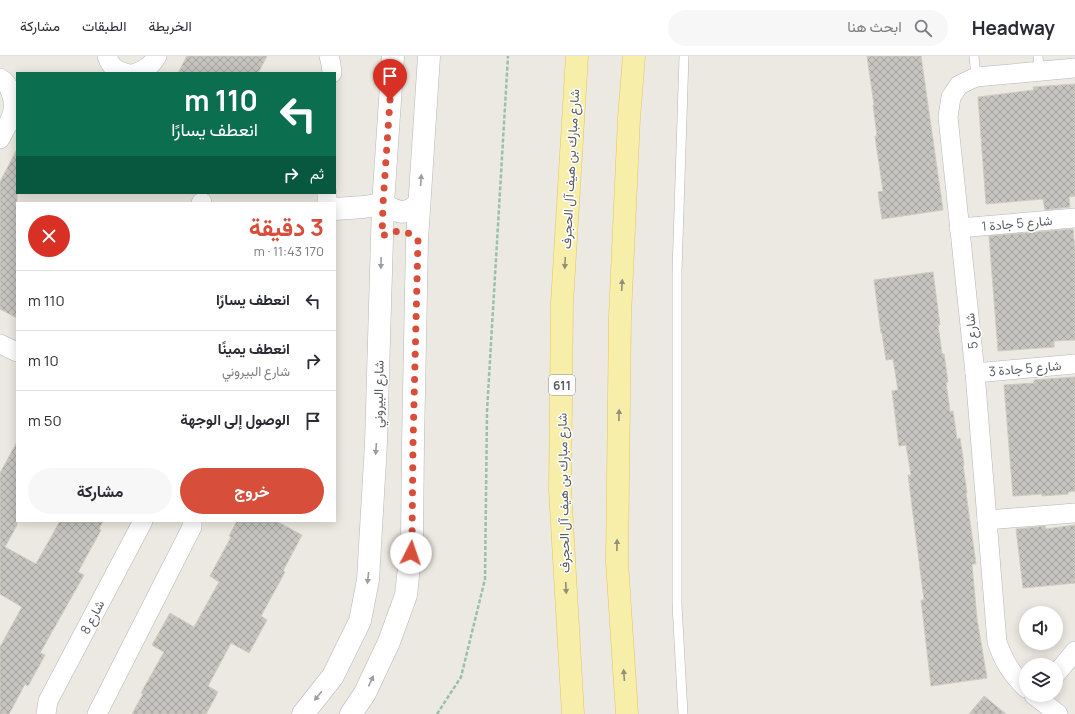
<!DOCTYPE html>
<html lang="ar">
<head>
<meta charset="utf-8">
<style>
	body { margin:0; font-family:Manrope,Vazirmatn,sans-serif; background:#f7f7f7; color:#2b2b33; direction:rtl; height:100vh; display:flex; flex-direction:column; font-size:15px; white-space:nowrap }
	* { box-sizing:border-box; margin:0 }
	p { font-size:13px; color:#7c7c81 }
	.icon { flex:none; width:22px; height:22px; fill:none; stroke:currentColor; stroke-width:2; stroke-linecap:round; stroke-linejoin:round }
	.map { position:relative; flex:1; overflow:hidden; direction:ltr }
	.side { position:absolute; left:16px; top:146px; width:320px; height:320px; display:flex; flex-direction:column; background:#fff; border-radius:0px; box-shadow:0 2px 10px #0003; direction:rtl }
	.side>* { flex:none }
	.hud { position:absolute; left:16px; top:16px; width:320px; height:122px; border-radius:0px; box-shadow:0 2px 10px #0003; direction:rtl; background:#0b6e4f; color:#fff; overflow:hidden }
	.buttons { position:absolute; left:1019px; top:550px; display:grid; gap:8px }
	.buttons a { display:grid; place-items:center; width:44px; height:44px; border-radius:50%; background:#fff; box-shadow:0 2px 10px #0003; font-size:20px }
	.pin { position:absolute; display:grid; place-items:center; width:34px; height:34px; color:#fff; margin:-41px -17px; border-radius:50% 50% 50% 0; rotate:-45deg; box-shadow:0 0 4px #0007 }
	.pin .icon { rotate:45deg }
	.me { position:absolute; width:44px; margin:-22px; rotate:4deg; stroke-linejoin:round; filter:drop-shadow(0 0 3px #0008) }
	.turn { display:flex; align-items:center; gap:14px; height:84px; padding:0 12px; font-size:18px }
	.turn .icon { width:52px; height:52px; stroke-width:2.5 }
	.turn b { display:block; font-size:28px; line-height:34px }
	.then { display:flex; align-items:center; height:38px; padding:0 12px; background:#0003; gap:8px; font-size:15px }
	.round { display:grid; place-items:center; flex:none; width:42px; height:42px; border-radius:21px; background:#f7f7f7 }
	.head { display:flex; align-items:center; justify-content:space-between; height:68px; padding:0 12px }
	h1 { font-size:24px; font-weight:700; line-height:30px; color:#d74e3b }
	.primary-button { display:flex; gap:8px; margin-top:auto; padding:8px 12px }
	.primary-button a { flex:1; height:46px; border-radius:24px; background:#d74e3b; color:#fff; font-size:16px; font-weight:700; line-height:46px; text-align:center }
	.primary-button a+a { background:#f7f7f7; color:#2b2b33 }
	ul { padding:0; list-style:none }
	li { display:flex; align-items:center; gap:12px; height:60px; padding:0 12px; border-top:1px solid #e1e1e2 }
	li div { flex:1 }
	li b { display:block; font-size:15px }
	li em { font-style:normal }
	header { display:flex; align-items:center; gap:24px; box-sizing:border-box; height:56px; padding:0 20px; background:#fff; border-bottom:1px solid #e1e1e2 }
	header strong { font-size:19px }
	nav { display:flex; gap:22px; margin-inline-start:auto; font-size:14px }
	.search { width:280px; height:36px; background:#f7f7f7; display:flex; align-items:center; gap:10px; box-sizing:border-box; padding:0 14px; border-radius:22px; color:#7c7c81; font-size:15px }
	.map>svg:first-child { display:block }
</style>
</head>
<body>
<header>
<strong>Headway</strong>
<div class="search"><svg class="icon" aria-label="search" viewBox="0 0 24 24"><circle cx="10" cy="10" r="6"/><path d="M15 15l6 6"/></svg>ابحث هنا</div>
<nav><a>الخريطة</a><a>الطبقات</a><a>مشاركة</a></nav>
</header>
<div class="map">
<svg width="1075" height="658" viewBox="0 0 1075 658">
	<defs>
		<pattern id="building-cross-hatch" width="8" height="8" patternUnits="userSpaceOnUse"><rect width="8" height="8" fill="#c6c4be"/><path d="M0 0l8 8M0 8l8-8" fill="none" stroke="#a4a29e"/></pattern>
	</defs>
	<rect width="100%" height="100%" fill="#ebe9e1"/>
	<g fill="url(#building-cross-hatch)" stroke="#cfcbc0">
		<path d="M187,0H267L258,17H178Z"/>
		<path d="M867,0H921L943,154L882,163L878,136L883,135L875,80H877L873,49H874Z"/>
		<path d="M1075,28V140L1069,141L1070,151L1045,154L1043,143L986,148L978,41L1034,34L1033,31Z"/>
		<path d="M17,93V262L0,253V126Z"/>
		<path d="M1073,173L1075,195V284L1054,285V291L998,295L989,180Z"/>
		<path d="M933,216L940,269H938L942,298H944L948,326H946L950,356L953,355L957,383L960,382L964,409H963L967,437H966L976,508H972L977,563L987,622L931,630L921,544H924L908,419H911L906,389L899,390L892,335L898,334L893,303L886,304L882,277H881L874,224Z"/>
		<path d="M1075,321V435L1068,436V438L1042,440V438L1013,440L1004,329L1034,327V324Z"/>
		<path d="M17,386V469L5,491L36,508L60,465H103L99,473L101,474L78,516L84,519L40,597L45,599L28,630L25,628L9,658H0V591L22,551L0,538V417Z"/>
		<path d="M237,465H276L302,479L283,515L285,516L261,560L267,564L249,597L231,587L208,630L218,636L206,658H132L143,638L141,637L164,596L152,589L170,557L194,571L219,526L210,520L231,481L229,480Z"/>
		<path d="M1075,469V527L1023,532L1016,473L1045,470L1046,473Z"/>
		<path d="M984,640L1006,658H969Z"/>
	</g>
	<g fill="none" stroke-linecap="round" stroke-linejoin="round">
		<defs>
			<g id="lane">
				<path d="M974,0L976,21"/>
				<path d="M1038,0L1039,15"/>
				<path d="M683,658L677,548V216L684,0"/>
			</g>
			<g id="street">
				<path d="M107,0C110,9 116,16 126,17"/>
				<path d="M329,0L331,8L332,17"/>
				<path d="M135,17C145,14 151,10 157,0"/>
				<path d="M0,22C5,25 9,31 11,37C18,56 8,67 0,83"/>
				<path d="M201,147L202,146"/>
				<path d="M327,147V137"/>
				<path d="M959,172L1075,162"/>
				<path d="M0,288L17,296"/>
				<path d="M975,317L1075,308"/>
				<path d="M987,464L1075,457"/>
				<path d="M1056,618L1075,595"/>
				<path d="M1026,632C1011,617 1004,606 997,586L975,317L948,61L951,41L959,29L976,21L1075,12"/>
				<path d="M1034,639L1058,658"/>
				<path d="M46,658L48,645L143,465"/>
				<path d="M97,658L192,471V465"/>
			</g>
			<g id="secondary">
				<path d="M335,153L364,151L383,148C396,156 407,161 419,147"/>
				<path d="M303,658L333,620L360,565L368,524L376,387L383,148L393,0"/>
				<path d="M351,658L365,637L389,586L406,539L412,483L413,388L417,184L429,0"/>
			</g>
			<g id="primary">
				<path d="M573,658L560,433L562,247L577,0"/>
				<path d="M627,658L617,506L620,260L629,62L634,0"/>
			</g>
		</defs>
		<use href="#lane" stroke="#b3b6ba" stroke-width="10"/>
		<use href="#street" stroke="#b3b6ba" stroke-width="20"/>
		<use href="#secondary" stroke="#b5b7bc" stroke-width="23"/>
		<use href="#primary" stroke="#e3c562" stroke-width="23"/>
		<path stroke="#9ac1a7" stroke-width="2.5" stroke-dasharray="4 2" stroke-linecap="butt" d="M437,658L461,621L485,523L487,355L508,0"/>
		<use href="#lane" stroke="#fff" stroke-width="9"/>
		<use href="#street" stroke="#fff" stroke-width="19"/>
		<use href="#secondary" stroke="#fff" stroke-width="22"/>
		<use href="#primary" stroke="#f7eeaa" stroke-width="22"/>
	</g>
	<defs><path id="oneway-solid" d="M-6-.8H1V-3.2L6.5 0L1 3.2V.8H-6Z"/></defs>
	<g fill="#9b9da0">
		<use href="#oneway-solid" transform="translate(421 124) rotate(-86)"/>
		<use href="#oneway-solid" transform="translate(381 207) rotate(91)"/>
		<use href="#oneway-solid" transform="translate(376 393) rotate(94)"/>
		<use href="#oneway-solid" transform="translate(368 522) rotate(96)"/>
		<use href="#oneway-solid" transform="translate(371 625) rotate(-65)"/>
		<use href="#oneway-solid" transform="translate(318 640) rotate(129)"/>
	</g>
	<g fill="#908f7a">
		<use href="#oneway-solid" transform="translate(565 207) rotate(93)"/>
		<use href="#oneway-solid" transform="translate(622 229) rotate(-87)"/>
		<use href="#oneway-solid" transform="translate(619 359) rotate(-89)"/>
		<use href="#oneway-solid" transform="translate(617 489) rotate(-89)"/>
		<use href="#oneway-solid" transform="translate(566 532) rotate(87)"/>
		<use href="#oneway-solid" transform="translate(624 619) rotate(-94)"/>
	</g>
	<g fill="none" stroke-linecap="round" stroke-linejoin="round">
		<path stroke="#d74e3b" stroke-width="7" stroke-dasharray="0 12.6" d="M390,44L383,148L382,180C397,174 405,172 418,184L413,388L412,483L411,497"/>
	</g>
	<g text-anchor="middle" dominant-baseline="central" stroke-width="3" stroke-linejoin="round" paint-order="stroke">
		<rect fill="#fff" stroke="#8b8d90" stroke-width="1" x="549" y="319" width="26" height="20" rx="3"/>
		<g font-size="12" font-weight="bold" fill="#595c60">
			<text x="562" y="329">611</text>
		</g>
		<g font-size="13" fill="#595c60" stroke="#fff">
			<text transform="translate(570 113) rotate(-87)">شارع مبارك بن هيف آل الحجرف</text>
			<text transform="translate(1017 167) rotate(-5)">شارع 5 جادة 1</text>
			<text transform="translate(971 275) rotate(-96)">شارع 5</text>
			<text transform="translate(1025 312) rotate(-5)">شارع 5 جادة 3</text>
			<text transform="translate(378 338) rotate(-89)">شارع البيروني</text>
			<text transform="translate(563 437) rotate(-91)">شارع مبارك بن هيف آل الحجرف</text>
			<text transform="translate(92 561) rotate(-62)">شارع 8</text>
		</g>
	</g>
</svg>
<div class="buttons">
<a><svg class="icon" aria-label="sound" viewBox="0 0 24 24"><path d="M4 9h4l5-4v14l-5-4H4zM17 9q2 3 0 6"/></svg></a>
<a><svg class="icon" aria-label="layers" viewBox="0 0 24 24"><path d="M12 4l9 5-9 5-9-5zM3 14l9 5 9-5"/></svg></a>
</div>
<div class="pin" style="left:390px;top:44px;background:#d93025"><svg class="icon" aria-label="arrive" viewBox="0 0 24 24"><path d="M6 21V4h12l-3 4 3 4H6"/></svg></div>
<svg class="me" style="left:411px;top:497px" viewBox="-20 -20 40 40"><circle r="19" fill="#fff"/><path d="M0-13L10 11 0 6-10 11z" fill="#d74e3b"/></svg>
<div class="hud">
<div class="turn"><svg class="icon" aria-label="left" viewBox="0 0 24 24"><path d="M17 20v-9H6M10 6l-5 5 5 5"/></svg><div><b>110 m</b>انعطف يسارًا</div></div>
<div class="then">ثم<svg class="icon" aria-label="right" viewBox="0 0 24 24"><path d="M7 20v-9h11M14 6l5 5-5 5"/></svg></div>
</div>
<section class="side">
<div class="head"><div><h1>3 دقيقة</h1><p>170 m · 11:43</p></div><a class="round" style="background:#d93025;color:#fff"><svg class="icon" aria-label="close" viewBox="0 0 24 24"><path d="M6 6l12 12M18 6L6 18"/></svg></a></div>
<ul>
<li><svg class="icon" aria-label="left" viewBox="0 0 24 24"><path d="M17 20v-9H6M10 6l-5 5 5 5"/></svg><div><b>انعطف يسارًا</b></div><em>110 m</em></li>
<li><svg class="icon" aria-label="right" viewBox="0 0 24 24"><path d="M7 20v-9h11M14 6l5 5-5 5"/></svg><div><b>انعطف يمينًا</b><p>شارع البيروني</p></div><em>10 m</em></li>
<li><svg class="icon" aria-label="arrive" viewBox="0 0 24 24"><path d="M6 21V4h12l-3 4 3 4H6"/></svg><div><b>الوصول إلى الوجهة</b></div><em>50 m</em></li>
</ul>
<div class="primary-button"><a>خروج</a><a>مشاركة</a></div>
</section>
</div>
</body>
</html>
